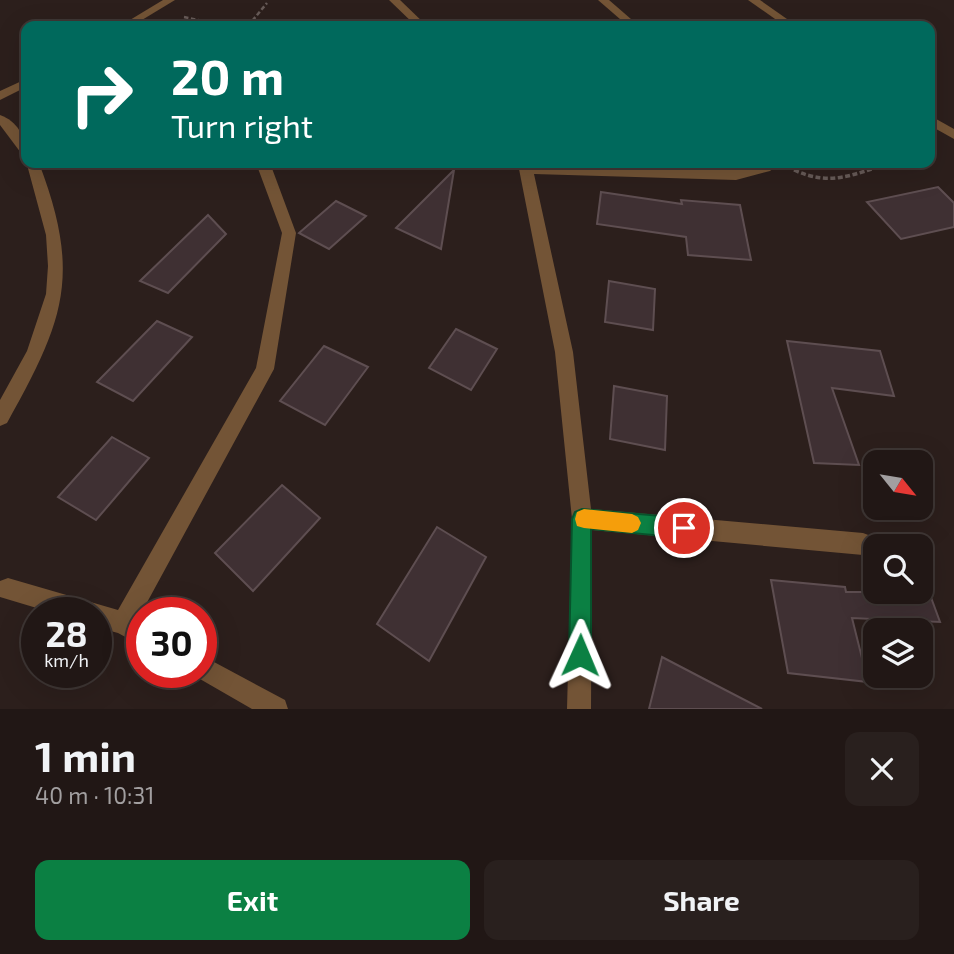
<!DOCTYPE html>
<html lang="en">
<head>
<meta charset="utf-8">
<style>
	body { margin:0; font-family:"Exo 2",sans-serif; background:#29201e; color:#f1f3f6; height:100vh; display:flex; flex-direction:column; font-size:26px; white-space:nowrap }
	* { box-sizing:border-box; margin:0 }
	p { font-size:23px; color:#a29fa0 }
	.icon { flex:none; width:38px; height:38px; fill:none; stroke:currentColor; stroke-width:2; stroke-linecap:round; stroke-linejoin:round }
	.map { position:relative; height:709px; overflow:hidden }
	.details { display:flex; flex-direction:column; background:#211715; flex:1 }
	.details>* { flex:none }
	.top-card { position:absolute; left:21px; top:21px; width:914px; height:147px; border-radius:14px; box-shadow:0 7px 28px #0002,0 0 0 2px #3e3634; background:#00695c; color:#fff; overflow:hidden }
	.needle { width:46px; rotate:120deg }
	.fabs { position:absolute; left:863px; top:450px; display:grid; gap:14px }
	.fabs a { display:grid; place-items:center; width:70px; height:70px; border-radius:14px; background:#211715; box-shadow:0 7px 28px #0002,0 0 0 2px #3e3634; font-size:35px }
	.speed { position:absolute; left:21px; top:597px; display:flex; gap:14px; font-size:35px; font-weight:700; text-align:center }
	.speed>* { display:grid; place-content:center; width:91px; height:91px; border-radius:50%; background:#211715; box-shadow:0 7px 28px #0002,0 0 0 2px #3e3634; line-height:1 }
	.speed small { font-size:18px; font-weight:400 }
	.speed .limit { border:10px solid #d22; background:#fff; color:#111 }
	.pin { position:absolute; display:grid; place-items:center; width:60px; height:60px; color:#fff; margin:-30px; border:4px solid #fff; border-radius:50%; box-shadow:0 2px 7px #0007 }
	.me { position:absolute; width:77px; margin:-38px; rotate:1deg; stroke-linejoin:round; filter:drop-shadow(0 0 5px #0008) }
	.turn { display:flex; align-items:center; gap:24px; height:147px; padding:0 35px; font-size:32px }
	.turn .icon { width:91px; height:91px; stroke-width:2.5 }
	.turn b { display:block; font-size:49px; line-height:60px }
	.round { display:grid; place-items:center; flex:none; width:74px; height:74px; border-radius:14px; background:#29201e }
	.summary { display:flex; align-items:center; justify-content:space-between; height:119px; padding:0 35px }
	h1 { font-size:42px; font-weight:700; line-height:52px }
	.cta { display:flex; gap:14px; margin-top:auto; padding:14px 35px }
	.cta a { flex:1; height:80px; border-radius:14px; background:#0b8043; color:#fff; font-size:28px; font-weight:700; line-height:80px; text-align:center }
	.cta a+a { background:#29201e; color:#f1f3f6 }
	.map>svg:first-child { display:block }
</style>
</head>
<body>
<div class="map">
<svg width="954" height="709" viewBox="0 0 954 709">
	<rect width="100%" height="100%" fill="#2c1f1c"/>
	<g fill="#3f3033" stroke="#5e4e51" stroke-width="2">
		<path d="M454,170L441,249L396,228Z"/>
		<path d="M938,187L954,203V227L901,239L867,202Z"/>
		<path d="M601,192L682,204L681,200L740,205L751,260L688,255L686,237L597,224Z"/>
		<path d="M336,201L366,216L329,249L299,233Z"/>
		<path d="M208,215L226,234L168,293L140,281Z"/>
		<path d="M609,281L655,289L653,330L605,322Z"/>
		<path d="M157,321L192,337L133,401L97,382Z"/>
		<path d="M456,329L497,349L471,390L429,368Z"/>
		<path d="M787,341L880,351L894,396L832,388L859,465L814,463Z"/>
		<path d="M324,346L368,367L325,425L280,401Z"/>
		<path d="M614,386L667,396L665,450L610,439Z"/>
		<path d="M112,437L149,458L96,520L58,497Z"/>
		<path d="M282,485L320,518L253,591L215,553Z"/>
		<path d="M437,527L486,557L429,661L377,624Z"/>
		<path d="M771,580L845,587L846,592H929L940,622L852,618L868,682L788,673Z"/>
		<path d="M662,657L708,681L762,709H649Z"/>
	</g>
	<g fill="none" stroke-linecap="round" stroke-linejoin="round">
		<g stroke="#675b58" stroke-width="2.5" stroke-dasharray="4.5 2.5" stroke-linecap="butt">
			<path d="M184,17L227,26"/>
			<path d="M248,26L267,3"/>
		</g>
		<path stroke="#675b58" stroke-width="3.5" stroke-dasharray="5 2.5" stroke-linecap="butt" d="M794,170C831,187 854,174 890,163"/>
		<g fill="#735436" fill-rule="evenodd">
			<path d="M163,0H175L132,26H120Z"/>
			<path d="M389,0H400L427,26H416Z"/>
			<path d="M598,0H609L639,26H628Z"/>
			<path d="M748,0H760L797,26H785Z"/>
			<path d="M26,79V87L0,100V91Z"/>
			<path d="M0,115C17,121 26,137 26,154L21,153L0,125Z"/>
			<path d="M929,115L954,129V139L929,125Z"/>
			<path d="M26,161L39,163C82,276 64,321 7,423L0,426V400L27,351L46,294L48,266L46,235Z"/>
			<path d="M256,163H270L296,233L274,369L138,619L142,621V646L118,633L96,627V612H50L0,597V581L8,578L118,610L256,368L282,233Z"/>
			<path d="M515,163L736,170L764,163H780L770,171L736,180L534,174L573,352L591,509L863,533L871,536L874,544L871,552L863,555L592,530L591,709H567L572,519L555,352L519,169Z"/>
			<path d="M201,655L285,700L288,709H252L193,675L191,672H201Z"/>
		</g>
	</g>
	<path fill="#0b8043" stroke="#07532c" stroke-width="2" d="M582,509L684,518L691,521L694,528L691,535L684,538L591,529V655L588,662L580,665L572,662L569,655L572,519L575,512Z"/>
	<path fill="#f59e0b" d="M584,509L632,514L638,517L641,523L638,530L632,533L584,528L577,526L575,519L577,512Z"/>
</svg>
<div class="fabs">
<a><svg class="needle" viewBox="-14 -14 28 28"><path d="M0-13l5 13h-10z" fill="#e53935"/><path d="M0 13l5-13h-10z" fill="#a29fa0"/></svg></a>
<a><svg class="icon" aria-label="search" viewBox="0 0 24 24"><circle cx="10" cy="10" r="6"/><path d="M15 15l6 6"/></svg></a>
<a><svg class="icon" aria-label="layers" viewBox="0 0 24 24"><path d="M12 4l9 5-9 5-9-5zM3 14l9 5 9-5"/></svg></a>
</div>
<div class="speed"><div>28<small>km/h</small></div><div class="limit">30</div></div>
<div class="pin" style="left:684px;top:528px;background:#d93025"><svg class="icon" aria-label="arrive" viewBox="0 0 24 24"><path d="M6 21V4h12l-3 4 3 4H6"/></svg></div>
<svg class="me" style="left:580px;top:655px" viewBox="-20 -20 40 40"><path d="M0-17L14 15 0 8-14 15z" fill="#0b8043" stroke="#fff" stroke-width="4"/></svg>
<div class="top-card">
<div class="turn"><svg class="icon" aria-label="right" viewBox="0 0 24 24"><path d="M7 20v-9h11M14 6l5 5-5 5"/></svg><div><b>20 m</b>Turn right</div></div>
</div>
</div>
<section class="details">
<div class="summary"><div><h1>1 min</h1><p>40 m · 10:31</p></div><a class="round"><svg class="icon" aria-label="close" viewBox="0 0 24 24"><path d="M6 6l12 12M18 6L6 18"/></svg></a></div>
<div class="cta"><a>Exit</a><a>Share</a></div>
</section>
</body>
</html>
